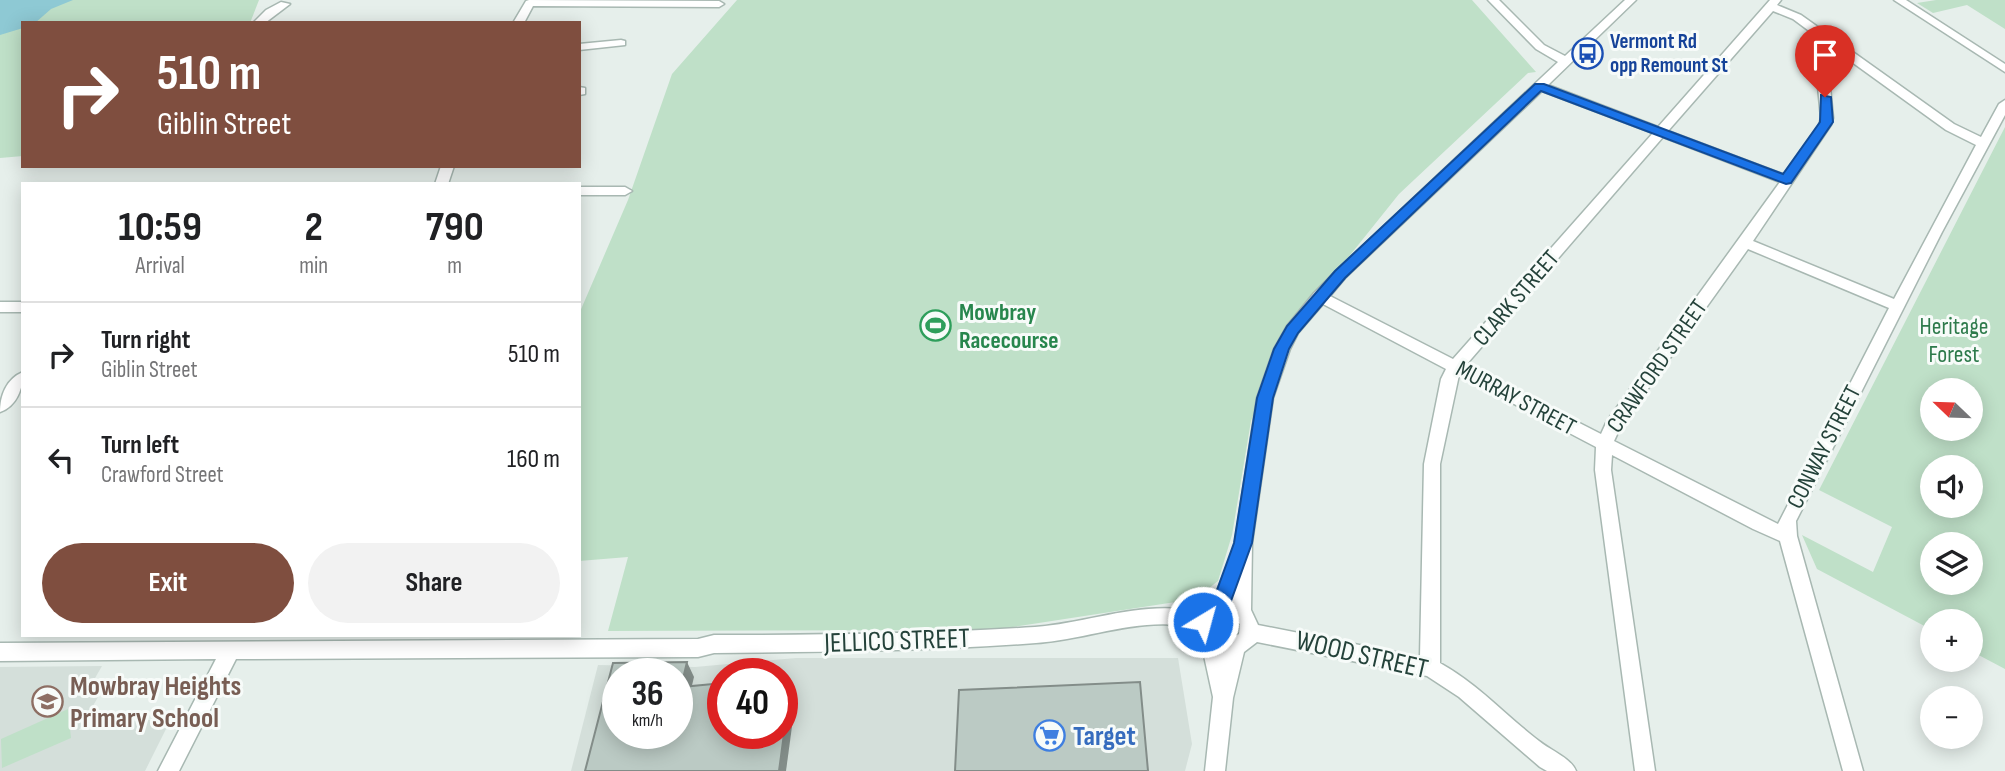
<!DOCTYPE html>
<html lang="en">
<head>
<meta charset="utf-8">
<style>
	body { margin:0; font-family:"Sofia Sans Condensed",sans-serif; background:#f2f2f2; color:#202124; height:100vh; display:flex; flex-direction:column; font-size:26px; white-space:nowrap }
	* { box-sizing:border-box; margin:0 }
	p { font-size:23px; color:#757577 }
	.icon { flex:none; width:38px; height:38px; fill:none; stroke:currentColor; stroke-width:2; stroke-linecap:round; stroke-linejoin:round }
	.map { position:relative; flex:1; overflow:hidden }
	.details { position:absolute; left:21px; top:182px; width:560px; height:455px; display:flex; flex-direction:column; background:#fff; border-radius:0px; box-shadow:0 4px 18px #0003 }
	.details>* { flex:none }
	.top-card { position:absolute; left:21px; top:21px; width:560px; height:147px; border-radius:0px; box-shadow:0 4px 18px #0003; background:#7f4e3f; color:#fff; overflow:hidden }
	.needle { width:46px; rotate:293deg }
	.fabs { position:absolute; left:1920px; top:378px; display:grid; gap:14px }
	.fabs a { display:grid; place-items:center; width:63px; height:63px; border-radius:50%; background:#fff; box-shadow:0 4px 18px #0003; font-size:35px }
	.speed { position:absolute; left:602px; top:658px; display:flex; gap:14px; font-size:35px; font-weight:700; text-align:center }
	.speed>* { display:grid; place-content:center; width:91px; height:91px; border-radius:50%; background:#fff; box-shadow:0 4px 18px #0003; line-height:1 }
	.speed small { font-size:18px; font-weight:400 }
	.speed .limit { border:10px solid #d22; background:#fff; color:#111 }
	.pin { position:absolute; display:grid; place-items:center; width:60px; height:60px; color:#fff; margin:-72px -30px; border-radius:50% 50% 50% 0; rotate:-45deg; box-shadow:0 0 7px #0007 }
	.pin .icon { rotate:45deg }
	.me { position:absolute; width:77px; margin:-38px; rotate:37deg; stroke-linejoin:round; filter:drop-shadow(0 0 5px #0008) }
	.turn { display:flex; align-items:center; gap:24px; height:147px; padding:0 21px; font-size:32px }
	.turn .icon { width:91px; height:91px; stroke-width:2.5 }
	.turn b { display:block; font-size:49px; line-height:60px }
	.eta { display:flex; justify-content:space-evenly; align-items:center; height:119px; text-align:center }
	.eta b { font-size:42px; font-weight:700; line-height:49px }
	.button { display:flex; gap:14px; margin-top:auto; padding:14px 21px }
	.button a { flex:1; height:80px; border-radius:42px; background:#7f4e3f; color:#fff; font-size:28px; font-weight:700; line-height:80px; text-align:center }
	.button a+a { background:#f2f2f2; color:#202124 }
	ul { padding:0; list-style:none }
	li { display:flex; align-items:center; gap:21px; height:105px; padding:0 21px; border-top:2px solid #e0e0e0 }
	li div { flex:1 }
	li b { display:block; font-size:26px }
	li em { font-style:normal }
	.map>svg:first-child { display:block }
</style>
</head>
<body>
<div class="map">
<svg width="2005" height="771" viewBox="0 0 2005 771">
	<rect width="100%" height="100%" fill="#e6efeb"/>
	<g fill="#d4dfda" fill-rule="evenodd">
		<path d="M796,658H1178L1192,744L1185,771H571L598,665L695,667ZM618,674H677V733H618ZM723,674H782V733H723Z"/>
		<path d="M102,666L91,685H105L79,730H122L129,721L171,719L145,771H0V667Z"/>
	</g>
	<g fill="#bfe0c8" fill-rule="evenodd">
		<path d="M0,0H259L250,23H23V156L0,158Z"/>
		<path d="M737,0H1472L1536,72L1528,73L1399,194L1283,339L1251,421L1232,535L1218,581L1195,599L993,630L608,631L628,557L579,561V314L628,200L672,74Z"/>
		<path d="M1936,0H2005V29L1967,5L1933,13L1917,3Z"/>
		<path d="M2005,127V669L1971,651L1970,621H1932V630L1817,569L1802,535L1873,572L1892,527L1819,490ZM1970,390V429H1932V390ZM1970,467V506H1932V467ZM1932,544H1970V583H1932Z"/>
		<path d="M68,709L71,738L2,768L1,739Z"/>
	</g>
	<path fill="#8ec9d4" d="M0,0H73L51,9L35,23H23V28L0,35Z"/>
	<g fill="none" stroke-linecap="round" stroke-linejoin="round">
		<defs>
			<g id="minor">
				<path d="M529,0L719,1L724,4L719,7L533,6L524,23H513L526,1Z"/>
				<path d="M1488,0H1499L1544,45L1565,56L1625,0H1636L1548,85L1658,127L1770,0H1781L1777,5L1801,15L1954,124L1981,137L1999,104L2005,100V115L1942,232L1796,521L1797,536L1863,771H1843L1780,541L1753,529L1612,455L1611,470L1655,771H1635L1595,470L1596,447L1459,375L1440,464V663C1478,684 1505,715 1539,741C1550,750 1571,758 1576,771H1547L1540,767L1459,697L1427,676L1257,642L1244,652L1233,698L1225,771H1205L1213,697L1201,642L1195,628C1143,615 1087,640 1036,643C928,651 821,652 714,653L698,657L236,659L179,771H158L216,659L0,661V643L698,639L714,635C821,635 928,634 1035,627C1089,623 1145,599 1199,612L1201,607L1212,603L1234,549L1257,398L1274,349L1287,326L1314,293L1335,272L1558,62L1536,49ZM1773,11L1793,19L1824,42L1818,46L1815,55L1821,118L1819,125L1785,175L1668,131ZM1831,47L1946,130L1976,145L1894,299L1753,241L1831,125L1833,118L1827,55ZM1542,91L1653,133L1453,359L1330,296L1345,278ZM1663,137L1780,182L1607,421L1601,434L1466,365ZM1748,249L1889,308L1778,524L1614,441L1620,428ZM1323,304L1446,369L1441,379L1424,464L1420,657L1258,625L1251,610L1252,543L1273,398L1290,349L1298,333ZM1225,614L1233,617L1240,624L1239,634C1231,640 1221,637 1214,629L1215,619Z"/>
				<path d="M1894,0H1906L2005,64V72Z"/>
				<path d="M281,2L290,4L265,23H253L266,10Z"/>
				<path d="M621,40L625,41V45L579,50V44Z"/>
				<path d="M579,87L585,88V94L579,95Z"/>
				<path d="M441,166H454L448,184H435Z"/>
				<path d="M579,187H625L632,191L625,195H579Z"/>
				<rect x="0" y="302" width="23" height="10"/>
				<path d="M23,372C23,388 17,406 0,412C0,396 6,379 23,372Z"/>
			</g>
		</defs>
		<use href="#minor" stroke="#a8b8b2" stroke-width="3"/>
		<use href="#minor" fill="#fff" fill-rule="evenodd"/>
	</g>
	<g fill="#838d89">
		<path d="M687,662L694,677L688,702L681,687Z"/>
		<path d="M788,704L793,719L786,771H779Z"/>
	</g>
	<g fill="#bbcac4" stroke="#838d89" stroke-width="2" fill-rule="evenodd">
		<path d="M687,662L681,687L723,683V733H782V704H788L779,771H585L613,663ZM618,674H677V733H618Z"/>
		<path d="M1140,682L1148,771H955L959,690Z"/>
	</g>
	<path fill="#1a73e8" stroke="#114b97" stroke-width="2" d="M1535,84H1544L1783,174L1820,122L1821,95L1831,97L1833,122L1791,183L1786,184L1541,91L1345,278L1298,333L1289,349L1273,398L1252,543L1227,612L1217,616L1210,628L1203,630L1197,628L1194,622L1203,605L1213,601L1234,543L1257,398L1274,349L1287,326L1335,271Z"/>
	<defs>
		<symbol id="bus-ring" viewBox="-11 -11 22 22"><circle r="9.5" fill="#f7fbf9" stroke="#1a4fb4" stroke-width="1.5"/><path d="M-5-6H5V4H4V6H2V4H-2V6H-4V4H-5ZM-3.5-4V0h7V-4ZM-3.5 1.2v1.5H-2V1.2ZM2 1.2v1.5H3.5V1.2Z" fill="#1a4fb4"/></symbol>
		<symbol id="stadium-ring" viewBox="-11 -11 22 22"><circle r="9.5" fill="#f7fbf9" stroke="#2e9e5b" stroke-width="1.5"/><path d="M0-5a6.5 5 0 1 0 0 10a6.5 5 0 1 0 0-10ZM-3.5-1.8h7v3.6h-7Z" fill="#2e9e5b"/></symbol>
		<symbol id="school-ring" viewBox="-11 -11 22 22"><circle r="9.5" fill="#f7fbf9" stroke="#8d6e63" stroke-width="1.5"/><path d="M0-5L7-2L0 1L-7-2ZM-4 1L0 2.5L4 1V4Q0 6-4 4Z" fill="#8d6e63"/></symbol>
		<symbol id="supermarket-ring" viewBox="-11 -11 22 22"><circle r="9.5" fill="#f7fbf9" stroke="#3f7fe0" stroke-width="1.5"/><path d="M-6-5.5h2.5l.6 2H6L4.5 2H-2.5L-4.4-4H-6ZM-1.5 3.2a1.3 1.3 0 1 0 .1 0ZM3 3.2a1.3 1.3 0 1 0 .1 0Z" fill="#3f7fe0"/></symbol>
	</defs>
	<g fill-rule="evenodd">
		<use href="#bus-ring" x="1570" y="36" width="35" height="35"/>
		<use href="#stadium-ring" x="918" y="308" width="35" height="35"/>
		<use href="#school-ring" x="30" y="684" width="35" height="35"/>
		<use href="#supermarket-ring" x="1032" y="718" width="35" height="35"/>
	</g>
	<g text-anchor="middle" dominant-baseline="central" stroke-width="6" stroke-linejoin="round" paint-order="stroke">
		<g font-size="21" font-weight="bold" fill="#164399" stroke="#f7fbf9" text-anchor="start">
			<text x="1610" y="41">Vermont Rd<tspan x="1610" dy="24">opp Remount St</tspan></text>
		</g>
		<g font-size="24" fill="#24423a" stroke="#f7fbf9">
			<text transform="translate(1516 298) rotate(-49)">CLARK STREET</text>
			<text transform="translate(1657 366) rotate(-55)">CRAWFORD STREET</text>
			<text transform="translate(1516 398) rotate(28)">MURRAY STREET</text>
			<text transform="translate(1824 447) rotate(-63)">CONWAY STREET</text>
		</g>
		<g font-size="24" font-weight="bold" fill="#27864d" stroke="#f7fbf9" text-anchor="start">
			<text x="959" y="312">Mowbray<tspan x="959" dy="28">Racecourse</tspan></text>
		</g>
		<g font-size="24" fill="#2d7a4b" stroke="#f7fbf9">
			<text x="1954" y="326">Heritage<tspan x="1954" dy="28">Forest</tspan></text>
		</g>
		<g font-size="28" fill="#24423a" stroke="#f7fbf9">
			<text transform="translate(897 641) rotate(-2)">JELLICO STREET</text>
			<text transform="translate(1362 655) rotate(13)">WOOD STREET</text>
		</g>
		<g font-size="28" font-weight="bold" fill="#785e54" stroke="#f7fbf9" text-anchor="start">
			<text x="70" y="686">Mowbray Heights<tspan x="70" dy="32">Primary School</tspan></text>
		</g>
		<g font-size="28" font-weight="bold" fill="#366cbe" stroke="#f7fbf9" text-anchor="start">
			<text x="1073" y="736">Target</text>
		</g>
	</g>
</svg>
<div class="fabs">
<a><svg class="needle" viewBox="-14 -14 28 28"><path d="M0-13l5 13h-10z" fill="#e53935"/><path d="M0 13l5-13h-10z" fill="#757577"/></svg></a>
<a><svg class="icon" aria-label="sound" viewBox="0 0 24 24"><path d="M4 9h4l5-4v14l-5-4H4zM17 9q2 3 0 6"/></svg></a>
<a><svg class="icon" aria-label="layers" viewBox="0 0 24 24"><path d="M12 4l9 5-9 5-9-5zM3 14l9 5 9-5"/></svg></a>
<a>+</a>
<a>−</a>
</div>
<div class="speed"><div>36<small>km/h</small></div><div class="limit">40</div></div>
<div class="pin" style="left:1825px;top:97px;background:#d93025"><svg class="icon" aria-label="arrive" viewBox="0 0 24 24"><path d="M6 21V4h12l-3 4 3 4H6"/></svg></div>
<svg class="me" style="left:1203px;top:622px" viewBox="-20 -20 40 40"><circle r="17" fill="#1a73e8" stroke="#fff" stroke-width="3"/><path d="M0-11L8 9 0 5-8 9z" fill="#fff"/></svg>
<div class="top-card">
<div class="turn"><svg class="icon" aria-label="right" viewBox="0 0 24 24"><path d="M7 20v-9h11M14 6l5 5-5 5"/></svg><div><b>510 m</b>Giblin Street</div></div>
</div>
<section class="details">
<div class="eta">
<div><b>10:59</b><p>Arrival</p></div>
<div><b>2</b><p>min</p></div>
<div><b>790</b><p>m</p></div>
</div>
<ul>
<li><svg class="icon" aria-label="right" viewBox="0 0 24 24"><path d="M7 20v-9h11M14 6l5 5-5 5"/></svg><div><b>Turn right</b><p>Giblin Street</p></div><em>510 m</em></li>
<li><svg class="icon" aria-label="left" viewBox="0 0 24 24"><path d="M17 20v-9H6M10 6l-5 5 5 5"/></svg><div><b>Turn left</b><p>Crawford Street</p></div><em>160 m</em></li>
</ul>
<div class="button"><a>Exit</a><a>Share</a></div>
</section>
</div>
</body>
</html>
